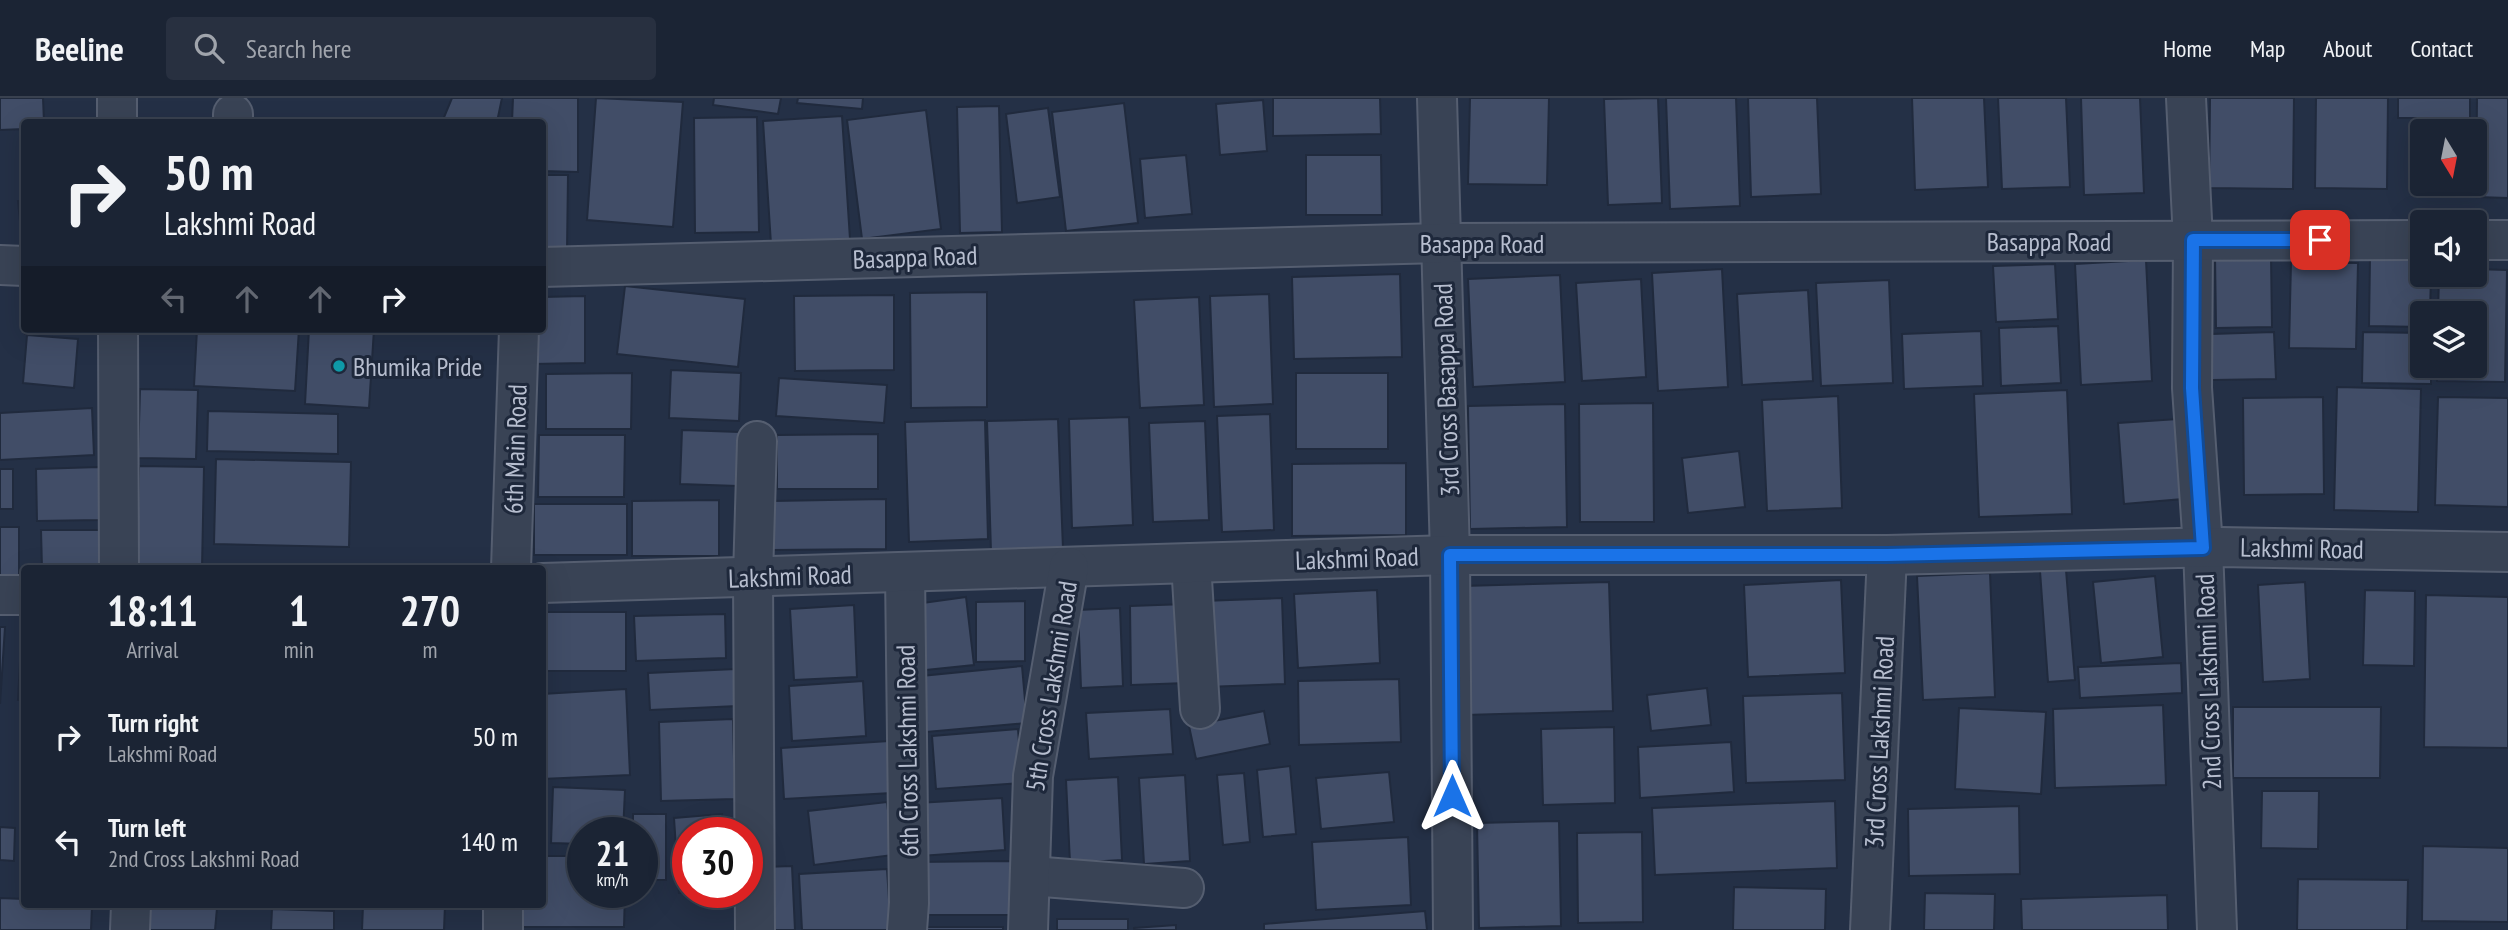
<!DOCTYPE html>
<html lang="en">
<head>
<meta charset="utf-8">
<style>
	body { margin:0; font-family:"PT Sans Narrow",sans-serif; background:#283040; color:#f1f3f6; height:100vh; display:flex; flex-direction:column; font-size:26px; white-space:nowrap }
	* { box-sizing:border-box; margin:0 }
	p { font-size:23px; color:#a0a4ac }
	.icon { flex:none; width:38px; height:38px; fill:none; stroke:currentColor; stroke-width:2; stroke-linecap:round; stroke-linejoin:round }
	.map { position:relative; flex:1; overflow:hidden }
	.side { position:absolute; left:21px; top:467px; width:525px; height:343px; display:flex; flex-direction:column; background:#1b2434; border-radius:7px; box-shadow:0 7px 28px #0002,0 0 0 2px #39414f }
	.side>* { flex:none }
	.hud { position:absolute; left:21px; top:21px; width:525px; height:214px; border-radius:7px; box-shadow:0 7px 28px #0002,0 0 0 2px #39414f; background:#1b2434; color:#f1f3f6; overflow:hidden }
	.needle { width:46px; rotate:170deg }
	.fabs { position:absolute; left:2410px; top:21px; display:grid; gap:14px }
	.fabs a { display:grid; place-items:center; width:77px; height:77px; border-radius:7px; background:#1b2434; box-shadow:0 7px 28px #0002,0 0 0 2px #39414f; font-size:35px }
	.speed { position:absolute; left:567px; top:719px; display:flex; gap:14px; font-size:35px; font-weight:700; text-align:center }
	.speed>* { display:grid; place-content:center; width:91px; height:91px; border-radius:50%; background:#1b2434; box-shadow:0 7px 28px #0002,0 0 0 2px #39414f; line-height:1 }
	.speed small { font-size:18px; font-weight:400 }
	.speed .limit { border:10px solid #d22; background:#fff; color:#111 }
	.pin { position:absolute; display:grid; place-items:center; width:60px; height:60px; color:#fff; margin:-30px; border-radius:14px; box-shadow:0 4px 10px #0006 }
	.me { position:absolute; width:77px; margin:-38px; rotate:0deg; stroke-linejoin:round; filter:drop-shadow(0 0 5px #0008) }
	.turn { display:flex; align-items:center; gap:24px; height:147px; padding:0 28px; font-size:32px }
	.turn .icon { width:91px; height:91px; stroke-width:2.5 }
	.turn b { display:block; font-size:49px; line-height:60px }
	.lanes { display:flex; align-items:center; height:66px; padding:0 28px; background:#0003; justify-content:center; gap:35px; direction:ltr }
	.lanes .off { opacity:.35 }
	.eta { display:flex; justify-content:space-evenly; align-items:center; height:119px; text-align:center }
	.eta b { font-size:42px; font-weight:800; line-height:49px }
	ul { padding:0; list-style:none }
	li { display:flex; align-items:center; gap:21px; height:105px; padding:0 28px }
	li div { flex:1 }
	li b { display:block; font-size:26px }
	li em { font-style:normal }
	header { display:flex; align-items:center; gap:42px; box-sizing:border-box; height:98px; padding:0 35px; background:#1b2434; border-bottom:2px solid #39414f }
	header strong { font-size:33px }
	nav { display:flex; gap:38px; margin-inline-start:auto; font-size:24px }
	.search { width:490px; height:63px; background:#283040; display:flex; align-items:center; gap:18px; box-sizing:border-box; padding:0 24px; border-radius:7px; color:#a0a4ac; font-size:26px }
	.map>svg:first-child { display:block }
</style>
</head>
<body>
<header>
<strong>Beeline</strong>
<div class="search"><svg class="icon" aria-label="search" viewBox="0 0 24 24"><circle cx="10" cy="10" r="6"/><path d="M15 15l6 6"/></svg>Search here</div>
<nav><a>Home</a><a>Map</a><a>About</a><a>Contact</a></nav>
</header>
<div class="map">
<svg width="2508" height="832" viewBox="0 0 2508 832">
	<rect width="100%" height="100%" fill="#243046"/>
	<g fill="#414d67" stroke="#202a3d" stroke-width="2">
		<path d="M0,0H43L44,24H24V31L0,32Z"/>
		<path d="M452,0H502L497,24H442Z"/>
		<path d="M513,0H578V74L542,73V24H512Z"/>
		<path d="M596,0L683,4L673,129L587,122Z"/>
		<path d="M714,0H781L778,16L713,7Z"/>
		<path d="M798,0H863L862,11L797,5Z"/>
		<path d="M1273,0H1380L1381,36L1273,38Z"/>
		<path d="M1470,0H1549L1547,87L1468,86Z"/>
		<path d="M1658,0L1662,105L1608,107L1604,1Z"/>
		<path d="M1666,0H1736L1740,108L1670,111Z"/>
		<path d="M1748,0H1817L1821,96L1751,99Z"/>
		<path d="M1912,0H1984L1988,89L1915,92Z"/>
		<path d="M1998,0H2066L2070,89L2002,91Z"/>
		<path d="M2081,0H2140L2144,95L2084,97Z"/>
		<path d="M2210,0H2294L2293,91L2209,90Z"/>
		<path d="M2316,0H2388L2387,91L2315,90Z"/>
		<rect x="2398" y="0" width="72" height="20"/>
		<path d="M2477,0H2508V100L2476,99Z"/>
		<path d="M1263,2L1267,53L1220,57L1216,6Z"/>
		<path d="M1124,5L1138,125L1066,133L1052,14Z"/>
		<path d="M999,8L1002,134L960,135L957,9Z"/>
		<path d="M1048,10L1060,99L1017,105L1006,16Z"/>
		<path d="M926,12L941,131L862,141L847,22Z"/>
		<path d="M842,18L850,141L771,146L763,23Z"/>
		<path d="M757,19L759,134L695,135L694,20Z"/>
		<path d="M1186,57L1192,116L1145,120L1140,61Z"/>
		<path d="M1306,57H1381L1382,117H1306Z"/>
		<path d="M542,77H568L567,153H542Z"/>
		<path d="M18,103H24V163Z"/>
		<path d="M2271,157L2272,229L2216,230L2215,158Z"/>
		<path d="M2370,159L2422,160V177H2431L2430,215H2422V229L2369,228Z"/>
		<path d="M2146,162L2152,283L2081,287L2075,166Z"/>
		<path d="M2291,164L2358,165L2356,251L2289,250Z"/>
		<path d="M2055,166L2058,221L1996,224L1993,168Z"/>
		<path d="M1722,171L1728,289L1658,293L1652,175Z"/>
		<path d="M2474,171L2507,172L2505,284L2437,283V268H2474V215H2438L2439,177H2474Z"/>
		<path d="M1400,176L1402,259L1294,261L1292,179Z"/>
		<path d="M1560,177L1565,284L1473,289L1468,181Z"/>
		<path d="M1641,181L1646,279L1582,283L1576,185Z"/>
		<path d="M22,182H24V231L90,233L25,236Z"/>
		<path d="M1889,182L1893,285L1821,288L1816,185Z"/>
		<path d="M625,188L745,201L738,269L617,256Z"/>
		<path d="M1808,192L1813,283L1742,287L1737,196Z"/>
		<path d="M987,194V309L911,310L910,195Z"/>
		<path d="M1269,196L1273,306L1214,309L1210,198Z"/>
		<path d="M894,197V272L795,273L794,198Z"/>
		<path d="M585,198V265L532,266V231H542V199Z"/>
		<path d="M1199,199L1204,307L1140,310L1134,202Z"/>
		<path d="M2058,228L2061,285L2001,288L1999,230Z"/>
		<path d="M197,231H299L295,293L194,288Z"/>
		<path d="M309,231H374L369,310L305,306Z"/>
		<rect x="407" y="231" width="100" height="3"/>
		<path d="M1981,233L1983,288L1904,291L1902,236Z"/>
		<path d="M2274,234L2276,281L2212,282L2211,236Z"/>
		<path d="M2363,234L2422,235V268H2431V286L2362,285Z"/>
		<path d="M27,237L78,241L74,290L23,285Z"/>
		<path d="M671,272L741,275L739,323L669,320Z"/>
		<path d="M632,275L631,331H546V276Z"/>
		<rect x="1296" y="275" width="92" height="76"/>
		<path d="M779,280L887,287L884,325L776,318Z"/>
		<path d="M2337,289L2421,291L2418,414L2334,412Z"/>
		<path d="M140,291L198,292L196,361L138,360Z"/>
		<path d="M2067,292L2072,416L1979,419L1974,296Z"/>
		<path d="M1838,298L1842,410L1767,413L1762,302Z"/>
		<path d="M2323,299L2324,396L2244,397L2243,300Z"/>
		<path d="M2438,299L2508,300V409L2435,407Z"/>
		<path d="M1653,305L1654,424H1580L1579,306Z"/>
		<path d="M1565,306L1567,429L1470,431L1468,308Z"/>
		<path d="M92,310L94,357L0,362V315Z"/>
		<path d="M208,313L338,316V356L207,353Z"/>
		<path d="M1270,316L1274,432L1222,434L1217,318Z"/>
		<path d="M1129,319L1133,427L1072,430L1069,321Z"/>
		<path d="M1058,321L1063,451L991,454L987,323Z"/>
		<path d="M2178,321L2183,401L2124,406L2118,325Z"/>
		<path d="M985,322L988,441L909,444L905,324Z"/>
		<path d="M1205,323L1209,422L1153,424L1149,325Z"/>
		<path d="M682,332L740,334L738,388L680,386Z"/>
		<path d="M878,336V391H777V337Z"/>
		<path d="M539,337H625L624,399H538Z"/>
		<path d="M1739,353L1745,409L1688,415L1682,360Z"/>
		<path d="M216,361L351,364L349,449L214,446Z"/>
		<path d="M1406,365V437L1292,438V366Z"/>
		<path d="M139,368L204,369L202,471L137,470Z"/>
		<path d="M99,369L100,422L37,423L36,371Z"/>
		<rect x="0" y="371" width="13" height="40"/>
		<path d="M886,401V451L772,452V403Z"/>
		<path d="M719,402V458H632V403Z"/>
		<rect x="534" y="406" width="93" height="51"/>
		<path d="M0,429H19V479L0,480Z"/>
		<path d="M41,432H99L100,471H42Z"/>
		<path d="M2066,472L2075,582L2048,584L2040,473Z"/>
		<path d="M1990,475L1995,599L1923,602L1917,478Z"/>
		<path d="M2155,478L2163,559L2101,565L2093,484Z"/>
		<path d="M1841,482L1845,575L1748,579L1744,487Z"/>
		<path d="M1609,484L1613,613L1465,617L1462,488Z"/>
		<path d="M2305,484L2310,581L2263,584L2258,487Z"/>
		<path d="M1377,492L1380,565L1298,570L1294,496Z"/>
		<path d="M2365,492L2415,493L2414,568L2363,567Z"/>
		<path d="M2426,497L2508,499V650L2424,649Z"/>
		<path d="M966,499L974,567L916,573L908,507Z"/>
		<path d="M1282,500L1285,586L1206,589L1202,503Z"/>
		<path d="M1025,503V563L976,564V504Z"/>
		<path d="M1186,506L1187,585L1131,587L1130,508Z"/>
		<path d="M854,507L857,579L794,582L790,511Z"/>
		<path d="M1120,510L1123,588L1081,590L1078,512Z"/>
		<rect x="542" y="514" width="84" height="59"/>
		<path d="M725,516L726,560L636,563L634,518Z"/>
		<path d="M0,529H5L0,606Z"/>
		<path d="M21,545H24V602H18Z"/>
		<path d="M2181,565L2182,595L2080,600L2078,569Z"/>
		<path d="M1022,568L1027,625L926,634L921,578Z"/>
		<path d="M736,571L738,608L650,612L648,575Z"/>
		<path d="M1399,581L1401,644L1299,647L1298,583Z"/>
		<path d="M863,583L866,638L792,643L789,588Z"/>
		<path d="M1707,590L1711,627L1651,633L1647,597Z"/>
		<path d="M626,591L630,677L542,681V596Z"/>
		<path d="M1842,595L1845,682L1746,685L1743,598Z"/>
		<path d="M2163,607L2166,687L2055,690L2053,611Z"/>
		<path d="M2233,609H2381L2380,680H2233Z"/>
		<path d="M1959,610L2046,614L2041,696L1955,691Z"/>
		<path d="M1170,611L1173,656L1089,661L1086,615Z"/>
		<path d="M1264,613L1270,646L1196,661L1189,628Z"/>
		<path d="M733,621L735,701L661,703L659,624Z"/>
		<path d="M1614,629L1615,705L1543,707L1541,631Z"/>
		<path d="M1018,631L1022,685L936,691L932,638Z"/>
		<path d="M889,643L892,695L784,701L781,650Z"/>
		<path d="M1731,644L1734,694L1640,700L1638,649Z"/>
		<path d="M1290,668L1296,736L1263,739L1257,672Z"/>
		<path d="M1389,674L1394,724L1321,731L1316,680Z"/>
		<path d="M1244,675L1250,744L1223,747L1217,677Z"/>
		<path d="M1185,677L1190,763L1144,766L1139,680Z"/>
		<path d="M1118,679L1122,762L1070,765L1066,682Z"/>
		<path d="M553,689L625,692L623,735H583V746L551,745Z"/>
		<path d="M2262,693H2319L2318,751L2261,750Z"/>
		<path d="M1002,700L1005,752L920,758L917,705Z"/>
		<path d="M1835,703L1837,770L1655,777L1652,710Z"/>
		<path d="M887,704L893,757L814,767L808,713Z"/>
		<path d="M2019,708L2020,776L1909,778L1908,711Z"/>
		<path d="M633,716H666V782H642V735H633Z"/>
		<path d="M722,716L723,735H688V794L679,795L674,720Z"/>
		<path d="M1559,723L1561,828L1479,830L1477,725Z"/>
		<path d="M0,729L15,730L14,763L0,762Z"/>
		<path d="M1642,734L1643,824L1578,825L1577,735Z"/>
		<path d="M1408,739L1411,807L1316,812L1312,744Z"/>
		<path d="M2423,748L2508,750V824L2422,823Z"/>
		<path d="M542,758H583V794H625L624,829H523V807H542Z"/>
		<path d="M1011,763V817H914L913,764Z"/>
		<path d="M792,768L795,832H767L763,769Z"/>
		<path d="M887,771L891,832H802L799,776Z"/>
		<path d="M2298,781L2408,782L2407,832H2297Z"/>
		<path d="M1734,789L1826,791L1825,832H1733Z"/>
		<path d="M1925,795L1995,796L1994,832H1924Z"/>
		<path d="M2167,797L2168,832H2022L2021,801Z"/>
		<path d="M0,800L24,801V807H92L91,832H0Z"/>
		<path d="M150,807L217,810L215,832H149Z"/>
		<path d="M363,807H445L444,832H362Z"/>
		<path d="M272,811L334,813V832H271Z"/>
		<path d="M1425,813L1427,832H1264V826Z"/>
		<rect x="1057" y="821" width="71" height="11"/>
		<path d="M1176,827V832H1134V830Z"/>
		<rect x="922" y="829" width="81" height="3"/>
	</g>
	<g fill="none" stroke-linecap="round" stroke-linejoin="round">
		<defs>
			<g id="minor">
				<path d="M117,0V24"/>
				<path d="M1437,0L1450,457L1453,832"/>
				<path d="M2186,0L2193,142L2192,290L2203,449L2217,832"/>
				<path d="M233,24V16"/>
				<path d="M2474,142H2508"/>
				<path d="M0,167L24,168"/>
				<path d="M542,169L1441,145L2422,142"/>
				<path d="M118,231L119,471"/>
				<path d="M1191,465L1200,611"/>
				<path d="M511,471L519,231"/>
				<path d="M905,474L909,805L907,832"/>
				<path d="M542,485L1450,457H1887L2220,449L2508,454"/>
				<path d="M0,497H24"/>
				<path d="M1031,778L1184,790"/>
				<path d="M130,832L131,807"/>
				<path d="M503,832V807"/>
				<path d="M755,832L753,479L757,343"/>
				<path d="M1028,832L1033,678L1069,469"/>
				<path d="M1870,832L1887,457"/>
			</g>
		</defs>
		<use href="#minor" stroke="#555e70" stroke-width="42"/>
		<use href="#minor" stroke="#394355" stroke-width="38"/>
	</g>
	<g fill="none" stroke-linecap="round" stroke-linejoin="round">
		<defs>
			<path id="route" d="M1452,698L1450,457H1887L2203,450L2192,290L2193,142H2320"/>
		</defs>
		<use href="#route" stroke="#114b97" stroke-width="18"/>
		<use href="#route" stroke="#1a73e8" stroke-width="12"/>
	</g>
	<circle fill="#0f9aa8" stroke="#1e283b" stroke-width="2.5" cx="339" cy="268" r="7"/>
	<g text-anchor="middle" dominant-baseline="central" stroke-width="6" stroke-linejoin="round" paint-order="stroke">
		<g font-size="26" fill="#b7becf" stroke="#1e283b">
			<text x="2049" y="143">Basappa Road</text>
			<text x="1482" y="145">Basappa Road</text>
			<text transform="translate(915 159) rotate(-2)">Basappa Road</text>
			<text transform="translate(1446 292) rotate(-92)">3rd Cross Basappa Road</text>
			<text transform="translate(515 351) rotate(-88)">6th Main Road</text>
			<text transform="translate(2302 450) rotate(1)">Lakshmi Road</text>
			<text transform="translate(1357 460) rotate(-2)">Lakshmi Road</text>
			<text transform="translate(790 478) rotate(-2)">Lakshmi Road</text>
			<text transform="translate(2208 584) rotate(-92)">2nd Cross Lakshmi Road</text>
			<text transform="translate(1051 588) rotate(-81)">5th Cross Lakshmi Road</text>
			<text transform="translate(1879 644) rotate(-87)">3rd Cross Lakshmi Road</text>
			<text transform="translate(907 653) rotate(-91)">6th Cross Lakshmi Road</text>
		</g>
		<g font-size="26" fill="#b7becf" stroke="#1e283b" text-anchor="start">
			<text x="353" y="268">Bhumika Pride</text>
		</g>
	</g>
</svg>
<div class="fabs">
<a><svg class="needle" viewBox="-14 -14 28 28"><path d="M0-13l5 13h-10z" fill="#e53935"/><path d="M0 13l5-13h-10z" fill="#a0a4ac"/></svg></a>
<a><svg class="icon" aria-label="sound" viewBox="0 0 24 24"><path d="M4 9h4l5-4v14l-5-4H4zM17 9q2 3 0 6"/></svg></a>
<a><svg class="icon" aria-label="layers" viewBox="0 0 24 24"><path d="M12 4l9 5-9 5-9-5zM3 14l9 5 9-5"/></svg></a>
</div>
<div class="speed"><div>21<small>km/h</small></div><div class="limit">30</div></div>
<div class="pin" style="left:2320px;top:142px;background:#d93025"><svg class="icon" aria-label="arrive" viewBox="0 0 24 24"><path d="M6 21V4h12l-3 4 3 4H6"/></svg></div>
<svg class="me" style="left:1452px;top:698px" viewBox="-20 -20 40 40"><path d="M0-17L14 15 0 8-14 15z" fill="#1a73e8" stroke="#fff" stroke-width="4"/></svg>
<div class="hud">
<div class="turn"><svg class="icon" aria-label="right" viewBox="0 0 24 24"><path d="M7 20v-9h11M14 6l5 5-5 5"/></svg><div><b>50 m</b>Lakshmi Road</div></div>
<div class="lanes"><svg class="icon off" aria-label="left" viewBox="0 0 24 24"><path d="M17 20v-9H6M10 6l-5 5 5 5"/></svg><svg class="icon off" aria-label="ahead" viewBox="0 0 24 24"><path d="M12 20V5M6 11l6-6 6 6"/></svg><svg class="icon off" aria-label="ahead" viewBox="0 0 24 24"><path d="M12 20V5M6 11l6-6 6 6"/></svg><svg class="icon" aria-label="right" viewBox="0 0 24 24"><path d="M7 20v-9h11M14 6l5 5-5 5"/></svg></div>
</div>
<section class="side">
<div class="eta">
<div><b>18:11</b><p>Arrival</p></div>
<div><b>1</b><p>min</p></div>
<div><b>270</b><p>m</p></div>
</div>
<ul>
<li><svg class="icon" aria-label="right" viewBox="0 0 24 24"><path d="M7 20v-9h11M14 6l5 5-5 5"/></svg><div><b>Turn right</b><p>Lakshmi Road</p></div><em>50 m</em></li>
<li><svg class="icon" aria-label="left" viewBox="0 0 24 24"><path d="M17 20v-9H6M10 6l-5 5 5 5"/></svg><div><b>Turn left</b><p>2nd Cross Lakshmi Road</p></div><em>140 m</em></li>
</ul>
</section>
</div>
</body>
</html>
